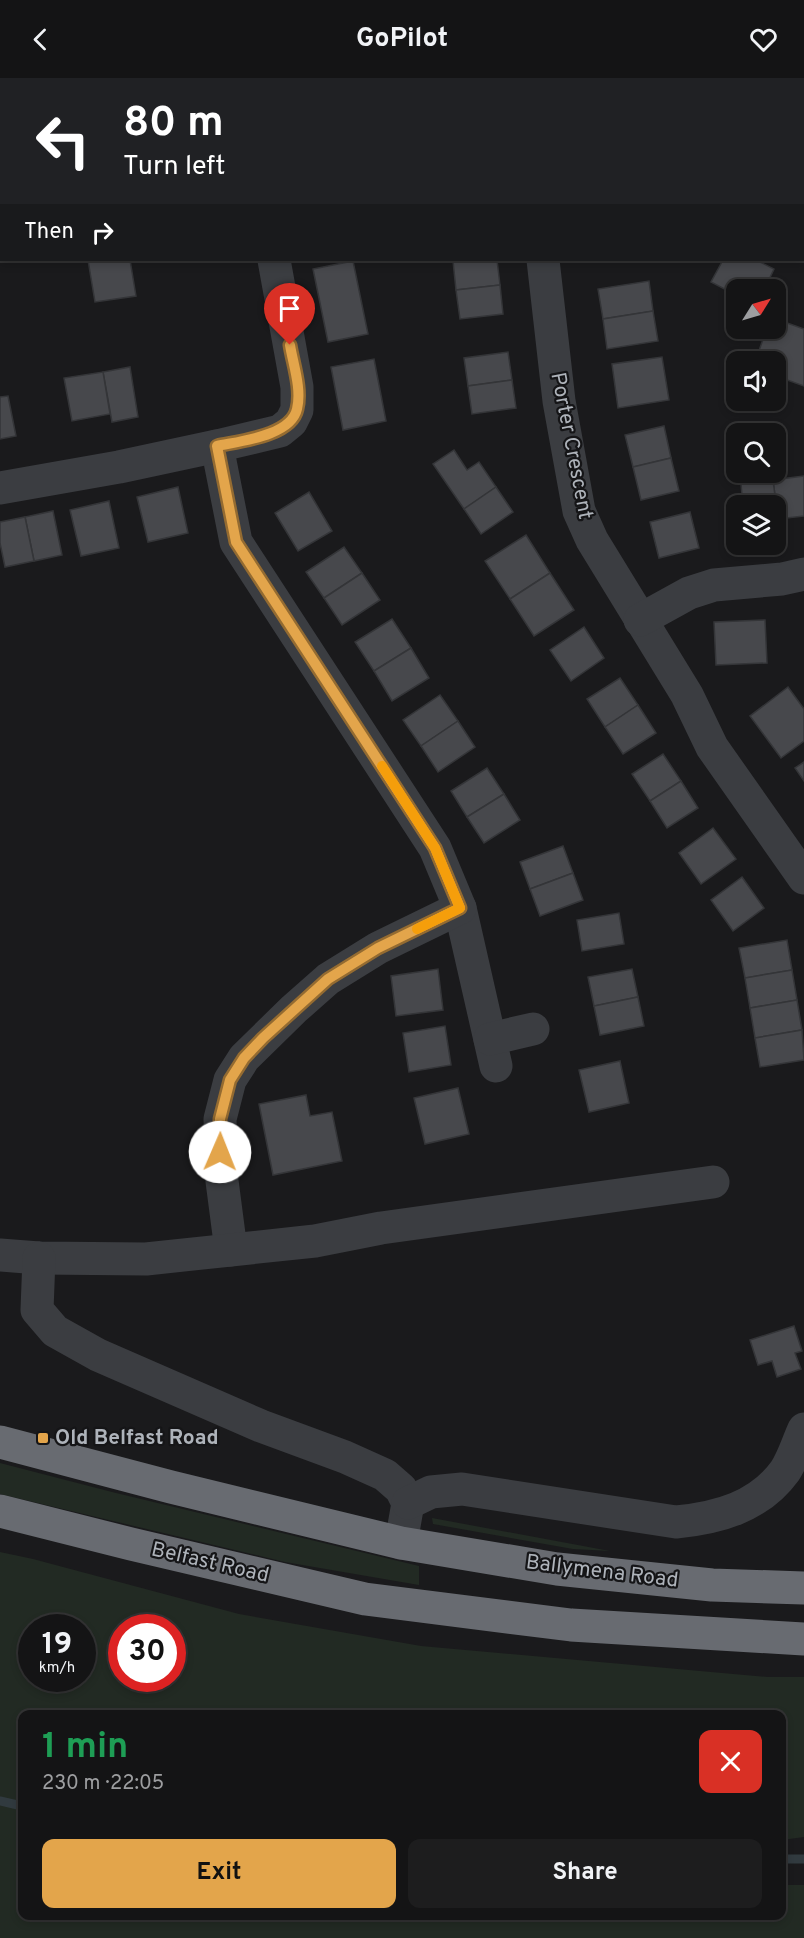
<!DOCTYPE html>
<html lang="en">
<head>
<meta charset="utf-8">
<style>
	body { margin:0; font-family:Overpass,sans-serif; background:#1d1d1e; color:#f1f3f6; height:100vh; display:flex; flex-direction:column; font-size:22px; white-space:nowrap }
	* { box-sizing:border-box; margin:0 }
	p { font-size:20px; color:#9d9ea0 }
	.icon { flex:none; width:33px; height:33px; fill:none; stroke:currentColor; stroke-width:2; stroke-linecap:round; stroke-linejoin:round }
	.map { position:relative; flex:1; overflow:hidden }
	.details { position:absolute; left:18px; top:1632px; width:768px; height:210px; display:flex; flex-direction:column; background:#141415; border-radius:12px; box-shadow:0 3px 9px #0003,0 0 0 2px #333334 }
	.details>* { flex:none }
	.hud { position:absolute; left:0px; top:0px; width:804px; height:183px; box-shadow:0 3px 9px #0003,0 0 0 2px #333334; background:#202124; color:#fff; overflow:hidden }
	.needle { width:39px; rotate:53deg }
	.tools { position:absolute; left:726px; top:201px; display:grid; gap:12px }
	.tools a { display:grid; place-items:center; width:60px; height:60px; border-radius:12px; background:#141415; box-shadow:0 3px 9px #0003,0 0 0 2px #333334; font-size:30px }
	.speed { position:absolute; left:18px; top:1536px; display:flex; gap:12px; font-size:30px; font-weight:700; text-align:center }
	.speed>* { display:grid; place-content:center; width:78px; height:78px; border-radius:50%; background:#141415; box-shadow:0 3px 9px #0003,0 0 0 2px #333334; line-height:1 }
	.speed small { font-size:15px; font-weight:400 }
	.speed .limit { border:9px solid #d22; background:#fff; color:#111 }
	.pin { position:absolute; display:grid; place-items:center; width:51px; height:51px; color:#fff; margin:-62px -26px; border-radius:50% 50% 50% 0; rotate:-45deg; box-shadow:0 0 6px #0007 }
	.pin .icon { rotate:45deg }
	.me { position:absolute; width:66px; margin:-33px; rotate:1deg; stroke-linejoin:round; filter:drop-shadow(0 0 4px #0008) }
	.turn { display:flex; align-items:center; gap:21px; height:126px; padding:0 24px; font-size:27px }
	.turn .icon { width:78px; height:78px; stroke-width:2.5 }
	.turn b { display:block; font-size:42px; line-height:51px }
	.then { display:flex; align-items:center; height:57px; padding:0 24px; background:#0003; gap:12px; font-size:22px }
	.round { display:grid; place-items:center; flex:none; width:63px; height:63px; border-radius:12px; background:#1d1d1e }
	.summary { display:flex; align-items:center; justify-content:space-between; height:102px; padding:0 24px }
	h1 { font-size:36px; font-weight:700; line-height:45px; color:#1e9e55 }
	.button { display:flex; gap:12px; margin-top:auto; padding:12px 24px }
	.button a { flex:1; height:69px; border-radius:12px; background:#e3a54b; color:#111; font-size:24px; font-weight:700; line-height:69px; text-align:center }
	.button a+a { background:#1d1d1e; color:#f1f3f6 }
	header { display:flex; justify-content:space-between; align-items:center; height:78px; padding:0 24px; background:#141415; font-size:27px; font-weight:700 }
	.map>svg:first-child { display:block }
</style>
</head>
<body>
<header><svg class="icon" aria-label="back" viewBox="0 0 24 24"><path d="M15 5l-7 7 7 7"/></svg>GoPilot<svg class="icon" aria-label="heart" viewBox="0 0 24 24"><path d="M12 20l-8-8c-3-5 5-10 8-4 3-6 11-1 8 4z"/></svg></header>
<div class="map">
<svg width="804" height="1860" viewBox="0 0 804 1860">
	<rect width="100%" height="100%" fill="#1a1a1c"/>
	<g fill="#222a23" fill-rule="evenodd">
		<path d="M0,1385L112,1414L419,1488V1507L285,1484L0,1416Z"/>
		<path d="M432,1440L610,1473L573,1471L433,1446Z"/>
		<path d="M0,1474L33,1481L239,1536L421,1568L768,1599H804V1759L782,1762V1636H22V1838H782V1807H804V1860H0ZM32,1550H82V1600H32ZM122,1550H172V1600H122Z"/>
	</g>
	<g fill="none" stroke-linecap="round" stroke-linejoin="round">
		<g stroke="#313a3f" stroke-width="9">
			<path d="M0,1723L22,1728"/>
			<path d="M782,1781H804"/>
		</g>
	</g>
	<g fill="#47484c" stroke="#343538" stroke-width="1.5">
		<path d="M294,0H392L294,2Z"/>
		<path d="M88,182H130L136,218L95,224Z"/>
		<path d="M468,182H497L500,207L456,212L453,183Z"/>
		<path d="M723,182H756L774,191L764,212H736V217L711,204Z"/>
		<path d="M353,183L368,256L328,264L313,191Z"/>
		<path d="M649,203L653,233L603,241L598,211Z"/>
		<path d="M500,207L503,236L460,241L456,212Z"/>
		<path d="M653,233L658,263L607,271L603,241Z"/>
		<path d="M776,241L804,251V308L776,298V284H755L767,250H776Z"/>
		<path d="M508,274L512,302L468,308L464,280Z"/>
		<path d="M662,279L669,322L618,330L612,286Z"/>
		<path d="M374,281L386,343L343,352L331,289Z"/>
		<path d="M130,289L138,339L112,344L103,294Z"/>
		<path d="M103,294L110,336L72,343L64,300Z"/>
		<path d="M512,302L516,330L472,336L468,308Z"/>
		<path d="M8,318L16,358L0,361V319Z"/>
		<path d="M664,348L671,380L633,389L625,357Z"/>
		<path d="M454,372L467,392L479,384L496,409L464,431L433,386Z"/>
		<path d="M671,380L679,413L641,422L633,389Z"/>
		<path d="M804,398V438L778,441L773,402Z"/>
		<path d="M773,402L778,441L776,442V428H743L741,406Z"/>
		<path d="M178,409L188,455L148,464L137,419Z"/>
		<path d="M496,409L513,434L481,456L464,431Z"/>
		<path d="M309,414L332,453L298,473L275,435Z"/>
		<path d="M109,423L119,470L81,478L70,432Z"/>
		<path d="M53,433L62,477L34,483L25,439Z"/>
		<path d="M690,434L699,470L659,480L650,444Z"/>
		<path d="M25,439L34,483L5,489L0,465V444Z"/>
		<path d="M526,457L550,495L510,521L485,483Z"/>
		<path d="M344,469L362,495L324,520L306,494Z"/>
		<path d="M362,495L380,522L342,547L324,520Z"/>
		<path d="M550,495L574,532L534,558L510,521Z"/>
		<path d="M392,541L411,570L374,593L355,564Z"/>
		<path d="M765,542L767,585L716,587L714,544Z"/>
		<path d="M584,549L604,580L571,603L550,572Z"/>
		<path d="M411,570L429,600L392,623L374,593Z"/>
		<path d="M620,600L638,627L605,649L587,621Z"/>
		<path d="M788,609L804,631V663L781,680L750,638Z"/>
		<path d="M440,617L458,643L421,668L403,642Z"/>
		<path d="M638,627L656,655L623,676L605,649Z"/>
		<path d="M458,643L475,669L438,694L421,668Z"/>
		<path d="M663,676L681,703L650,723L632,696Z"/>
		<path d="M804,684V703L795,690Z"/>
		<path d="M487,690L504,716L467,739L451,713Z"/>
		<path d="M681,703L698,730L667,750L650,723Z"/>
		<path d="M504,716L520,742L484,765L467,739Z"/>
		<path d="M713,750L736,781L701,806L679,775Z"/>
		<path d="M563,768L573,795L530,811L520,784Z"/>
		<path d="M573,795L583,822L540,838L530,811Z"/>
		<path d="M742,799L764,830L733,853L711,822Z"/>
		<path d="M619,835L624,866L582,873L577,842Z"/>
		<path d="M787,862L792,892L745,900L739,870Z"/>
		<path d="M438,891L443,932L396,938L391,898Z"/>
		<path d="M632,891L638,919L594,928L588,899Z"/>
		<path d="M792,892L797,922L750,930L745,900Z"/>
		<path d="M638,919L644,948L600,957L594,928Z"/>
		<path d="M797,922L802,952L755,960L750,930Z"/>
		<path d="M445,948L451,987L409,994L403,955Z"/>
		<path d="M802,952L804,982L760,989L755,960Z"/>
		<path d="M620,983L629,1025L589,1034L579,992Z"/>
		<path d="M458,1010L469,1056L425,1066L414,1020Z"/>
		<path d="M306,1017L310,1038L332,1034L342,1083L273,1097L259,1026Z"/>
		<path d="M794,1248L802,1273L795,1275L801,1291L777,1299L772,1283L758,1287L750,1262Z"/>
	</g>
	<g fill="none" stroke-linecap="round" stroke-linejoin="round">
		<g stroke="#3b3d41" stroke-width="33">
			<path d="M488,0L491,2"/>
			<path d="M733,0L736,2"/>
			<path d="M577,2L578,0"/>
			<path d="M802,34H804"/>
			<path d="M543,182L559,323L579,433L592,462L687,617L712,669L804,800"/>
			<path d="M217,368L236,464L435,770L460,830L496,988"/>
			<path d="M0,410L119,389L217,368L280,353L291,344L297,332V309L274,182"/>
			<path d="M640,542L689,515L714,507L782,501L804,496"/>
			<path d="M490,961L533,951"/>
			<path d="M231,1172L222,1103L220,1041L230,1002L244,980L294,931L328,901L378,870L460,830"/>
			<path d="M0,1177L39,1180L146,1181L315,1163L381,1150L713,1104"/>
			<path d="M39,1180L37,1232L55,1253L98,1277L261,1348L345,1379L385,1397L401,1411L408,1425L401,1465"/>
			<path d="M408,1425L431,1414L462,1411L676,1444C718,1440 759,1429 785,1393C793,1381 798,1364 804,1351"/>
		</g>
		<g stroke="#686b71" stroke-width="33">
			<path d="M0,1364L171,1409L401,1465L557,1491L712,1507L804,1510"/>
			<path d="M0,1433L131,1466L365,1521L571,1547L804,1561"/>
		</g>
	</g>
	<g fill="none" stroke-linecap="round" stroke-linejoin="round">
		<defs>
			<path id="route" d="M220,1074V1041L230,1002L244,980L263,960L328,901L378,870L460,830L435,770L236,464L217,368C240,363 291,358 297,331C302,311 293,286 290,267"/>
		</defs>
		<use href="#route" stroke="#946b31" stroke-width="15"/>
		<use href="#route" stroke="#e3a54b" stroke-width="10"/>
		<path stroke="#f59e0b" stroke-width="10" d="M382,688L435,770L460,830L417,851"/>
	</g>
	<rect fill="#e3a54b" stroke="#151517" stroke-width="2" x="37" y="1354" width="12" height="12" rx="3"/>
	<g text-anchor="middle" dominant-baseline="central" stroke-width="4.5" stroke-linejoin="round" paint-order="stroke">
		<g font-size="21" fill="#aeb3ba" stroke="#151517">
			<text transform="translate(571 368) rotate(79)">Porter Crescent</text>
			<text transform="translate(210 1485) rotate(13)">Belfast Road</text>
			<text transform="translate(602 1494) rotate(7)">Ballymena Road</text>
		</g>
		<g font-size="21" font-weight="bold" fill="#aeb3ba" stroke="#151517" text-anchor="start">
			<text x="55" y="1360">Old Belfast Road</text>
		</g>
	</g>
</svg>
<div class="tools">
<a><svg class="needle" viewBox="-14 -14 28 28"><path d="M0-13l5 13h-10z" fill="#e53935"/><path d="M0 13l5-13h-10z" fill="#9d9ea0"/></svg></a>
<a><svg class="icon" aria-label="sound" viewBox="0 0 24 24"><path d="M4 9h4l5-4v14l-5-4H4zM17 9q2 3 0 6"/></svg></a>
<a><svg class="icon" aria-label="search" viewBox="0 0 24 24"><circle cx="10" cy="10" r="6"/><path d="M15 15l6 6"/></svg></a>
<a><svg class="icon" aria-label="layers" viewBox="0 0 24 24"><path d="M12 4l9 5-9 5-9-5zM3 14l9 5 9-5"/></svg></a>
</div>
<div class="speed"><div>19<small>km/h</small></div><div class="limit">30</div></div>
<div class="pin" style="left:290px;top:267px;background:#d93025"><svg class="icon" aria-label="arrive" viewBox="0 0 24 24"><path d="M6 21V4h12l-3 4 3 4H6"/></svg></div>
<svg class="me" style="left:220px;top:1074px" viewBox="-20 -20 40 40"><circle r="19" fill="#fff"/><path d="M0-13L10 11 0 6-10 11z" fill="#e3a54b"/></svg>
<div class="hud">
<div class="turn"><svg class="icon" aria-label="left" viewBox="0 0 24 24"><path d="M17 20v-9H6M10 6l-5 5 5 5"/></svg><div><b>80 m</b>Turn left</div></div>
<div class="then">Then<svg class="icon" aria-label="right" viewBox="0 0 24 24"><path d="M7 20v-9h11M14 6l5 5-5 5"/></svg></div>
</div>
<section class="details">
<div class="summary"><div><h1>1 min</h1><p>230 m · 22:05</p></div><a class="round" style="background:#d93025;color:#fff"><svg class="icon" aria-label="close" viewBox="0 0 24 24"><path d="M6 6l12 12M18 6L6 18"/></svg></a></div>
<div class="button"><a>Exit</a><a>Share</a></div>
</section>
</div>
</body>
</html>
